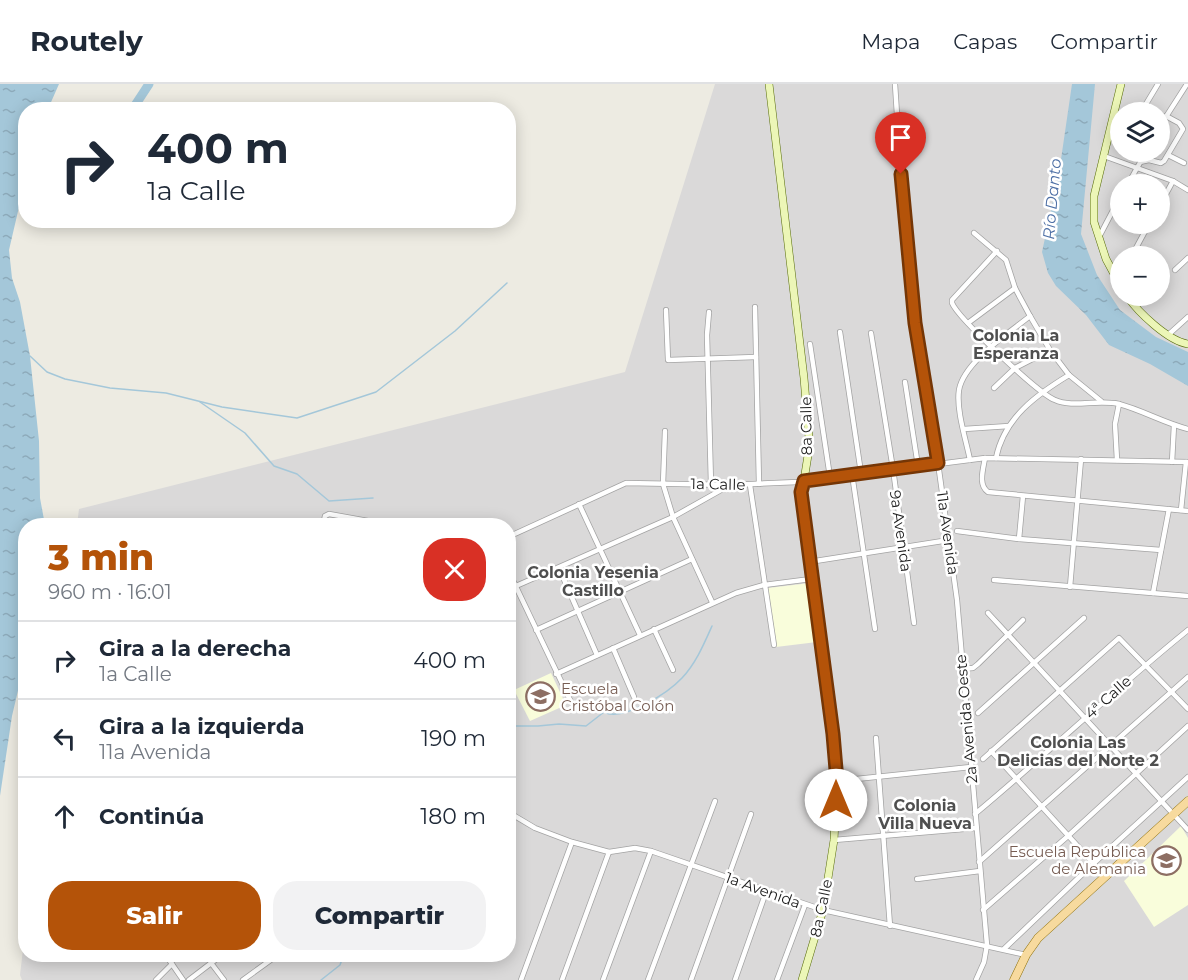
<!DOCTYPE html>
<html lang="es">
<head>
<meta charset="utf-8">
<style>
	body { margin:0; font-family:Montserrat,sans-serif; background:#f2f2f3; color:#1f2937; height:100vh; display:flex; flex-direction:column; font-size:22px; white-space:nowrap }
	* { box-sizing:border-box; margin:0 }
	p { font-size:20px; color:#747a83 }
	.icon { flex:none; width:33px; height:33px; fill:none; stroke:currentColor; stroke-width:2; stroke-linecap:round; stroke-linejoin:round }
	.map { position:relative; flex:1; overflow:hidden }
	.details { position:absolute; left:18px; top:434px; width:498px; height:444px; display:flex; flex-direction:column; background:#fff; border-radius:24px; box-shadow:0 3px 15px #0003 }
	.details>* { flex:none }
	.guide { position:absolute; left:18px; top:18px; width:498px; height:126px; border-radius:24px; box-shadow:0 3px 15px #0003; background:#fff; color:#1f2937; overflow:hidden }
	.tools { position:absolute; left:1110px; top:18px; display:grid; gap:12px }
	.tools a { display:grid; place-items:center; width:60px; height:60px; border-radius:50%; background:#fff; box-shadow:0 3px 15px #0003; font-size:30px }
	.pin { position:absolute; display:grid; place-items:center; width:51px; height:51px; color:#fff; margin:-62px -26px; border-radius:50% 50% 50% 0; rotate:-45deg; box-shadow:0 0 6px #0007 }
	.pin .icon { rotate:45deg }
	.me { position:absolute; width:66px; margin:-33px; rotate:0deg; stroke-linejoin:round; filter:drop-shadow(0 0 4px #0008) }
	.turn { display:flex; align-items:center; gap:21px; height:126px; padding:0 30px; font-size:27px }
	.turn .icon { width:78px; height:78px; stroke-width:2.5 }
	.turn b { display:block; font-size:42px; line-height:51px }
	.round { display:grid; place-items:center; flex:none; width:63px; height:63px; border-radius:24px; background:#f2f2f3 }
	.head { display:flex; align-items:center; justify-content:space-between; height:102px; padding:0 30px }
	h1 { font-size:36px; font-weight:800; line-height:45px; color:#b45309 }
	.action { display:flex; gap:12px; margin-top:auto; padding:12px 30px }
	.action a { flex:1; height:69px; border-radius:24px; background:#b45309; color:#fff; font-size:24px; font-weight:800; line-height:69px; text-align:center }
	.action a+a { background:#f2f2f3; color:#1f2937 }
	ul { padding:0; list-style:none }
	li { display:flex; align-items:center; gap:18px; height:78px; padding:0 30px; border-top:2px solid #e0e1e3 }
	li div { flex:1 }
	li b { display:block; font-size:22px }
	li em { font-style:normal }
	header { display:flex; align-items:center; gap:36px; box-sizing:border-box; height:84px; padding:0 30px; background:#fff; border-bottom:2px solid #e0e1e3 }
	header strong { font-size:28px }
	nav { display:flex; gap:33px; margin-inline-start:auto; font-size:21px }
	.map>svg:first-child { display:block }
</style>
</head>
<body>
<header>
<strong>Routely</strong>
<nav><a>Mapa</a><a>Capas</a><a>Compartir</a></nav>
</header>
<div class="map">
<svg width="1188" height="896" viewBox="0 0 1188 896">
	<defs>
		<pattern id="water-ripples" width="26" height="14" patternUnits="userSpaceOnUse" patternTransform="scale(1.5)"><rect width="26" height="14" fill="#a4c7d9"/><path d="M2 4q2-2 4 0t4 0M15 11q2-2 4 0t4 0" fill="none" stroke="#8daaba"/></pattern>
	</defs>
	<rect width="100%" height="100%" fill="#edebe2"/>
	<path fill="#dad9d9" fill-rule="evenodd" d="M715,0H1188V896H22L20,891L25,848L26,870H508V441H77L79,425L625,288ZM1120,28H1160V68H1120ZM1120,100H1160V140H1120ZM1120,172H1160V212H1120Z"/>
	<g fill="#f9fddb">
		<path d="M810,499L817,558L776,563L768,504Z"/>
		<path d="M551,589L566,621L530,637L514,606Z"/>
		<path d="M1181,742L1188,754V821L1154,843L1124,797Z"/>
	</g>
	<g fill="url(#water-ripples)">
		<path d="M0,0H59L48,25L26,26L25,65L19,72L22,92L19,123L9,166L12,194L20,218L30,272L39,357L40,414L45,441H26L25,577L12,632L0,712Z"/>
		<path d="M1072,0H1095L1081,150L1097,191L1120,226L1156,253L1188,268V302L1150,280L1109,261L1086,231L1056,202L1048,189L1042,168L1059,89Z"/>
	</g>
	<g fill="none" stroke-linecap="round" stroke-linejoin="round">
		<g stroke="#a4c7d9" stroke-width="1.5">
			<path d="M30,272L47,288L65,295L110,304L166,309L222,323L297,334L376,308L455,247L507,199"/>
			<path d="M200,318L245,349L274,382L297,390L329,417L373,414"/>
			<path d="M22,586L26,587"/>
			<path d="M508,642H538L559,640L586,642L604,628C623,638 668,609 682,594C696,579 704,560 712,542"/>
			<path d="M321,896L340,881L344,870"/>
		</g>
		<g stroke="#a4c7d9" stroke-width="9">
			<path d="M132,26L149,0"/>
			<path d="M22,92H26"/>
		</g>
		<defs>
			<g id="street">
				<path d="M895,0L900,76L915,239L938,379L957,516L987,861L984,878L976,896"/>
				<path d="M1144,28L1143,25L1158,0"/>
				<path d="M1160,42L1187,0"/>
				<path d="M1168,71L1184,79"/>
				<path d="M1104,72L1173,97L1188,106"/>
				<path d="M1140,78L1149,76L1161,79L1164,77L1183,45L1179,39L1166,32"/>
				<path d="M1128,100L1146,68"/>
				<path d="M1160,121L1173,97"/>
				<path d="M974,149L1006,176L1015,204L1030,232L1050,266L1069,291L1101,317"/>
				<path d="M1099,153L1120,113"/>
				<path d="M1136,164L1149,140"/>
				<path d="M997,167L952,216V219C958,234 1039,310 1055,316C1073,324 1098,315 1119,320C1142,326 1164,339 1188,345"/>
				<path d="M1175,186L1188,174"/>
				<path d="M755,223L759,400"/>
				<path d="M666,226L668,276L756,273"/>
				<path d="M709,228L707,251L711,400"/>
				<path d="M968,239L1015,204"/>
				<path d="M840,248L861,389"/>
				<path d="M871,249L893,385L914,539"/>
				<path d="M1168,251L1188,233"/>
				<path d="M810,260L830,393"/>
				<path d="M905,298L918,382"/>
				<path d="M994,304L1015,284L1050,266"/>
				<path d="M964,345L1009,342"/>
				<path d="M665,347L663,400L673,433L712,518"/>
				<path d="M985,374C983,386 978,401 988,408L1188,427"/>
				<path d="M996,374C1004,334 1036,311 1069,291"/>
				<path d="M970,376C966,356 956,326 959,306C964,278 1009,249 1030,232"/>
				<path d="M1117,376L1115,340L1119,320"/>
				<path d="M1172,378L1174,341"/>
				<path d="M852,390L875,545"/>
				<path d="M750,401L774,561"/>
				<path d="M579,420L640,551"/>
				<path d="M1181,426L1186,378"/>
				<path d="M323,441L325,432L329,430L368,437"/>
				<path d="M957,447L1019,455L1161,466"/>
				<path d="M508,453L626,399L730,401L798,398L985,374L1188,378"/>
				<path d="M1019,455L1023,412"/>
				<path d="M809,478L949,456"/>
				<path d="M559,484L597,571"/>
				<path d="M508,486L571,618"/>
				<path d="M994,496L1188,512"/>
				<path d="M516,502L673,433L730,401"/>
				<path d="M1070,503L1081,375"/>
				<path d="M1153,509L1169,425"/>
				<path d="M988,529L1188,746"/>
				<path d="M654,545L673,586"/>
				<path d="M536,546L692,475"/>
				<path d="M613,564L634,613"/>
				<path d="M961,585L973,584L978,580L1023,536"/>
				<path d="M556,590L736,509L764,501L811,495"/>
				<path d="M978,629L1084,534"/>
				<path d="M876,654L890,842"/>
				<path d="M991,667L1105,792"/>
				<path d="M983,675L1119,554L1188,625"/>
				<path d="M837,697L971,683"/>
				<path d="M508,728L535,744L572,758L609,768L635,764L651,767L823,826L1026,871"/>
				<path d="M975,730C1047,670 1115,605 1188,546"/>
				<path d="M834,756L976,744"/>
				<path d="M979,778L1188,593"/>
				<path d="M917,795L980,787"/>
				<path d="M983,826L1068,752L1188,642"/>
				<path d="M1004,865L1094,779L1188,693"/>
				<path d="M165,870L183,896"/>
				<path d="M211,879L224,896"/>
				<path d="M156,896L172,880"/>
				<path d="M189,896L223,870"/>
				<path d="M243,896L279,870"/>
				<path d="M521,896L572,758"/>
				<path d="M562,896L609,768"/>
				<path d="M603,896L651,767"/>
				<path d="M648,896L715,717"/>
				<path d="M691,896L751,730"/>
				<path d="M735,896L766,808"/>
				<path d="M777,896L805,821"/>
			</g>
			<g id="secondary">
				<path d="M769,0L804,294L809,354V365L801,415L837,697L834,756L823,826L802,896"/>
				<path d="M1120,201L1106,175L1094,138V112L1121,0"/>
				<path d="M1127,212C1138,228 1168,257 1188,260"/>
			</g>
			<path id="primary" d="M1014,896L1026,871L1038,854L1188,717"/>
		</defs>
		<use href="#street" stroke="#a3a3a3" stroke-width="6"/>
		<use href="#secondary" stroke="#576c0a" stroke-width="8"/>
		<use href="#primary" stroke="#8d6f08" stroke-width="9"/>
		<use href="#street" stroke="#fff" stroke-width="4.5"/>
		<use href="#secondary" stroke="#ecf6b7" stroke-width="7"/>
		<use href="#primary" stroke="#f7da9e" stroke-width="8"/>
	</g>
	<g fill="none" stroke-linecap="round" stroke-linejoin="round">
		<defs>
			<path id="route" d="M836,716L837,697L833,650L801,408L804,397L938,379L915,239L901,90"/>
		</defs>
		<use href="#route" stroke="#753606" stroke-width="15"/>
		<use href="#route" stroke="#b45309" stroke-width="10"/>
	</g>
	<defs>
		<symbol id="school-ring" viewBox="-11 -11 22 22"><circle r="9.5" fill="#fff" stroke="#8d6e63" stroke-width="1.5"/><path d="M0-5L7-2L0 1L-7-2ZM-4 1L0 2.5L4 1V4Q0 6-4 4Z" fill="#8d6e63"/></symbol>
	</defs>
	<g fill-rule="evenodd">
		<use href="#school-ring" x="524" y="596" width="33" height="33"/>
		<use href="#school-ring" x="1150" y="760" width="33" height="33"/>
	</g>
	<g text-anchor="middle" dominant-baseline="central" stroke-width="5" stroke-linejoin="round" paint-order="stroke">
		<g font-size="15" fill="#1c1c1c" stroke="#fff">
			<text transform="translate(806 342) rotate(-91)">8a Calle</text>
			<text transform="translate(718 400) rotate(1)">1a Calle</text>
			<text transform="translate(901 447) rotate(82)">9a Avenida</text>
			<text transform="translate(948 449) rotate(82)">11a Avenida</text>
			<text transform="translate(1108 613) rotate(-42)">4ª Calle</text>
			<text transform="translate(966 635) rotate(-95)">2a Avenida Oeste</text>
			<text transform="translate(763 806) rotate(20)">1a Avenida</text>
			<text transform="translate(821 824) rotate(-78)">8a Calle</text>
		</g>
		<g font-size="15" fill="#785e54" stroke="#fff" text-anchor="start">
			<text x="561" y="604">Escuela<tspan x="561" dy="17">Cristóbal Colón</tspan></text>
			<text x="1146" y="767" text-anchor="end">Escuela República<tspan x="1146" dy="17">de Alemania</tspan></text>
		</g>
		<g font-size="16" font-style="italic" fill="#4e70a6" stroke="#fff">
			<text transform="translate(1052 115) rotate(-85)">Río Danto</text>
		</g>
		<g font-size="16" font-weight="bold" fill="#4f4f4f" stroke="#fff">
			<text x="1016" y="251">Colonia La<tspan x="1016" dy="18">Esperanza</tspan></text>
			<text x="593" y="488">Colonia Yesenia<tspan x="593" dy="18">Castillo</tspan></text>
			<text x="1078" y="658">Colonia Las<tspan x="1078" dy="18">Delicias del Norte 2</tspan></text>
			<text x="925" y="721">Colonia<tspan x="925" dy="18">Villa Nueva</tspan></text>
		</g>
	</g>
</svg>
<div class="tools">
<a><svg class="icon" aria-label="layers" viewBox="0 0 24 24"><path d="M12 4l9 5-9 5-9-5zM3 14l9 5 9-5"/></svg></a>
<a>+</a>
<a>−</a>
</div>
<div class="pin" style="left:901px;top:90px;background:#d93025"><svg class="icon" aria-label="arrive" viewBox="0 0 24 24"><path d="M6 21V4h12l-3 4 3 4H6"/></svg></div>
<svg class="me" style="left:836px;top:716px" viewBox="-20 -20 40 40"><circle r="19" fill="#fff"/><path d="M0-13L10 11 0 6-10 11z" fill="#b45309"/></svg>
<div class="guide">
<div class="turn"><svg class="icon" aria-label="right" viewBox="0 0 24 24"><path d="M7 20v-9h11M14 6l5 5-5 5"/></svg><div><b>400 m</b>1a Calle</div></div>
</div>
<section class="details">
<div class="head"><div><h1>3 min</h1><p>960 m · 16:01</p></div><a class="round" style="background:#d93025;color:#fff"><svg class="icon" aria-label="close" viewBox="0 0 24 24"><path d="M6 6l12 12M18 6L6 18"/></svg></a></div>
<ul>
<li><svg class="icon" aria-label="right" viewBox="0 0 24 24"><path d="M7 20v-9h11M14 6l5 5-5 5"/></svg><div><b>Gira a la derecha</b><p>1a Calle</p></div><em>400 m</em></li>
<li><svg class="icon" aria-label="left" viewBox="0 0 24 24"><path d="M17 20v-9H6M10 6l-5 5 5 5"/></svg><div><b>Gira a la izquierda</b><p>11a Avenida</p></div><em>190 m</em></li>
<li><svg class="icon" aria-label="ahead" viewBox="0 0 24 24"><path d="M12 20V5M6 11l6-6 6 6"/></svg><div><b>Continúa</b></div><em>180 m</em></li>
</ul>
<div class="action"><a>Salir</a><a>Compartir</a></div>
</section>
</div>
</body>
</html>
